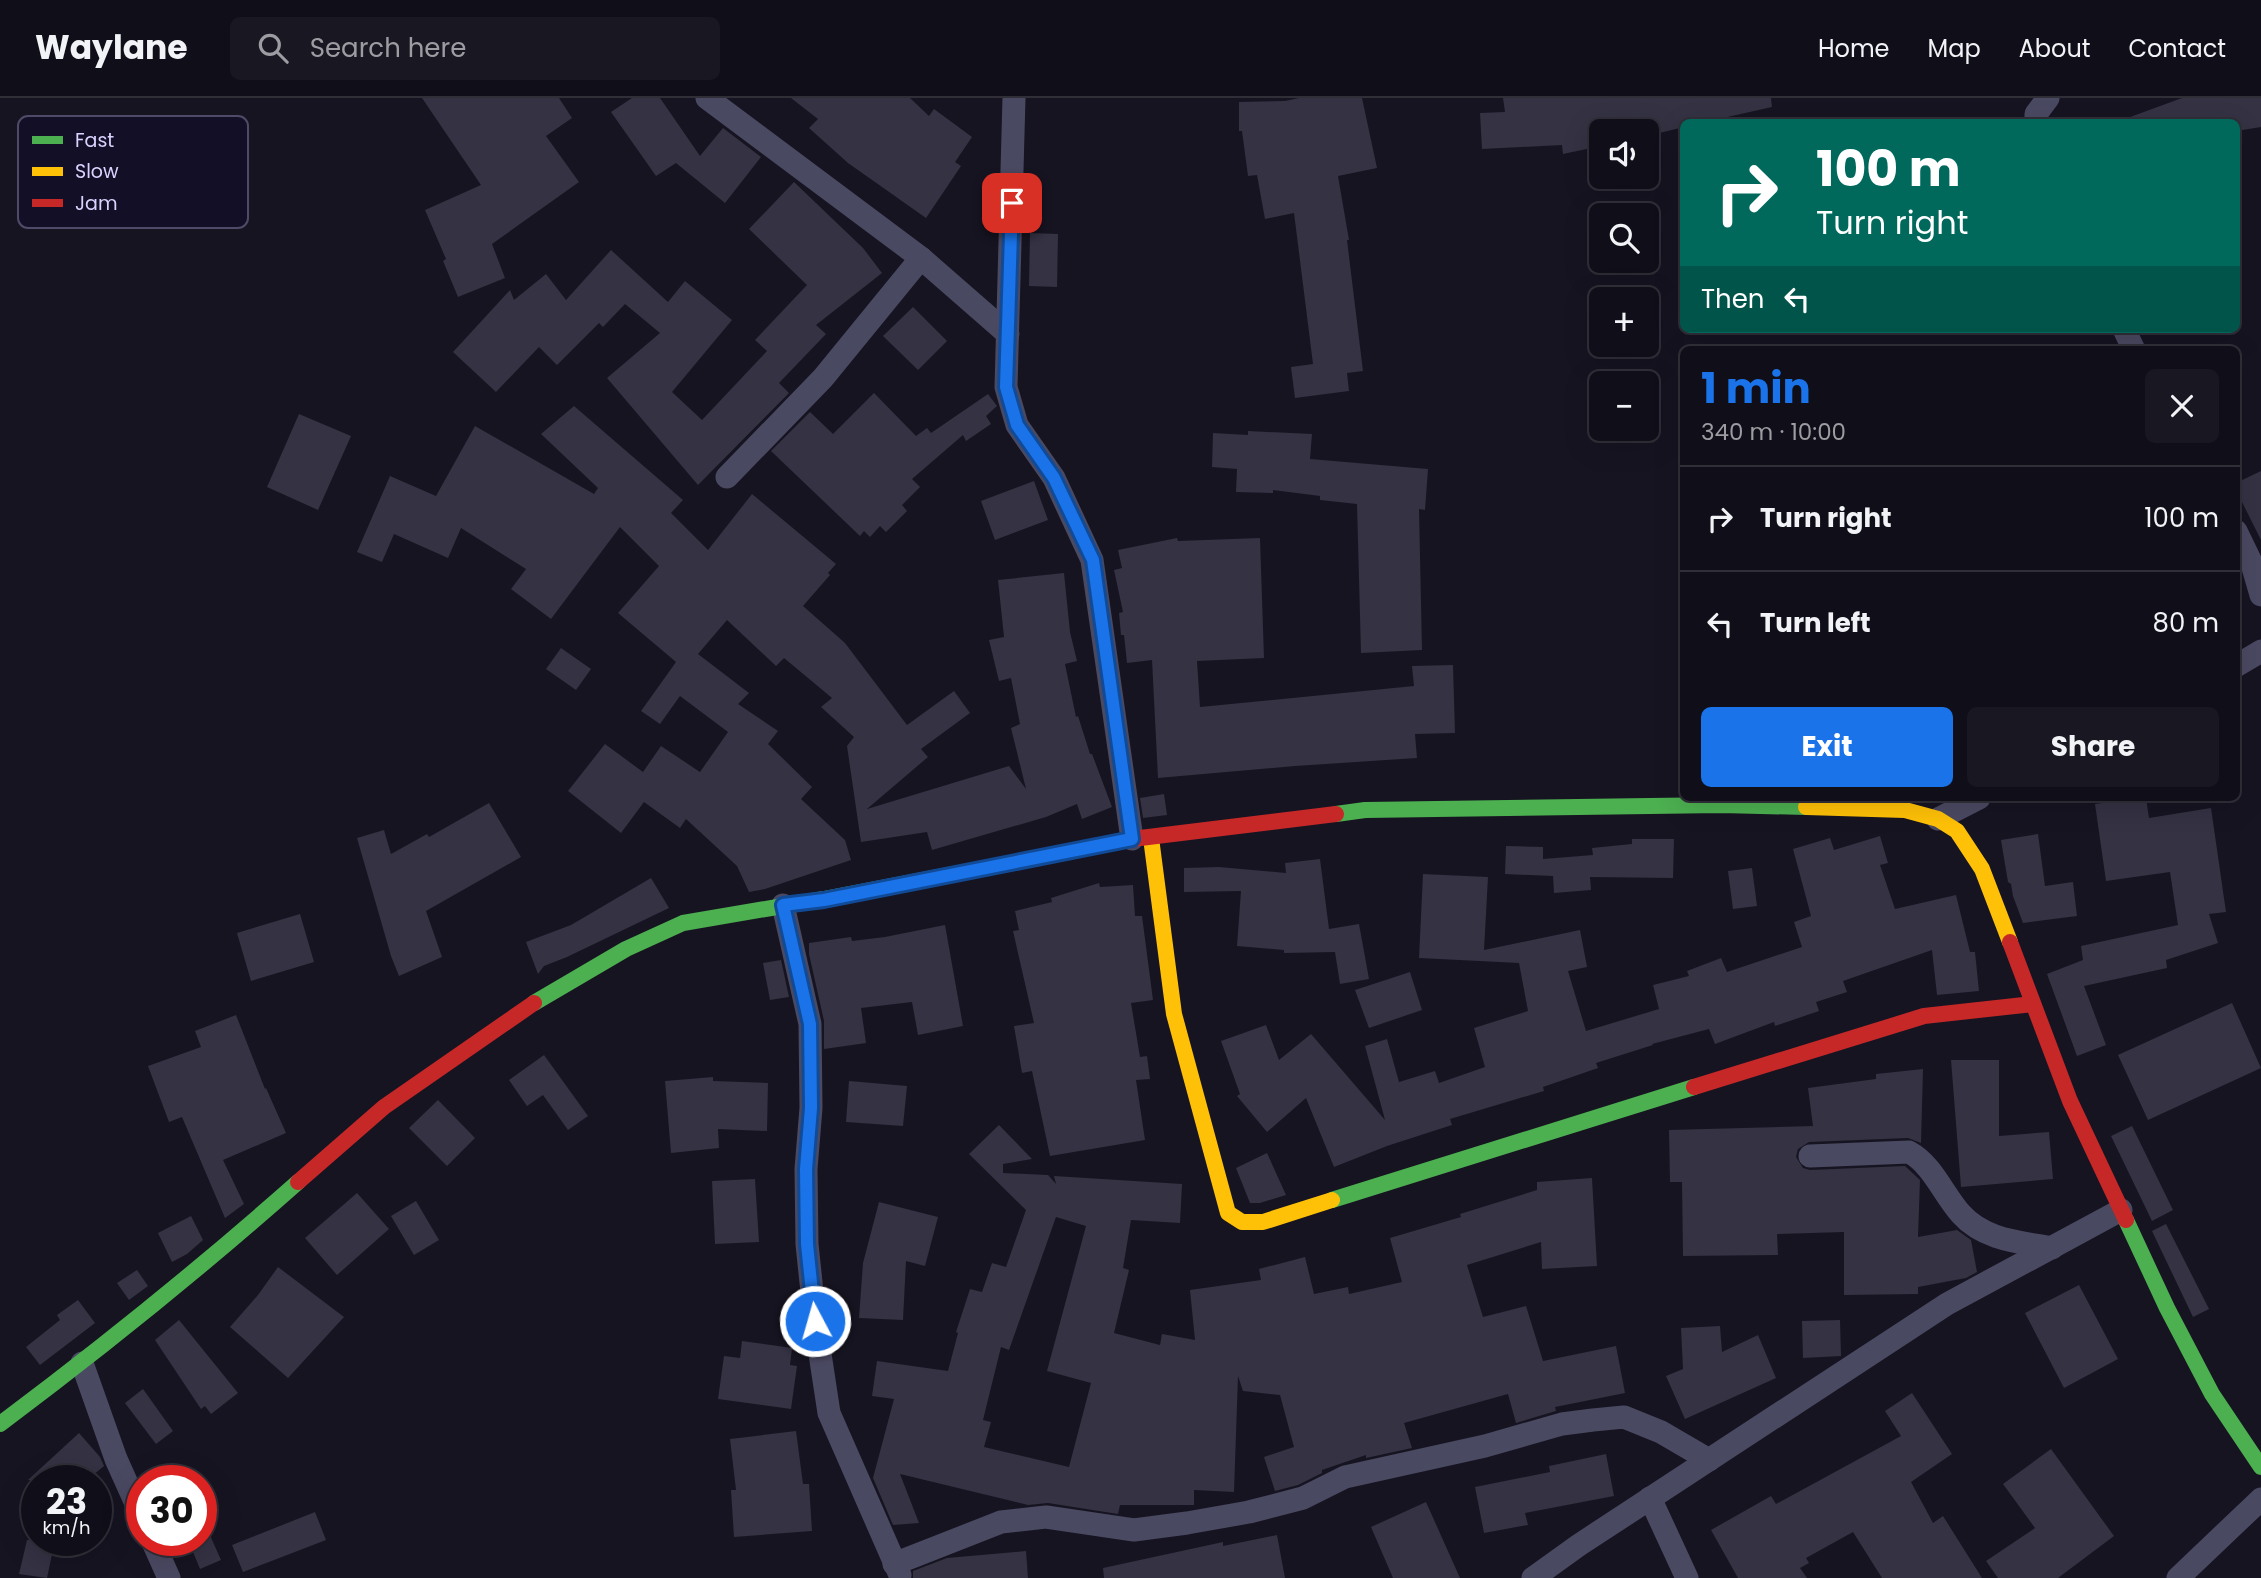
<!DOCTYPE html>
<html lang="en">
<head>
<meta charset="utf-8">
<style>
	body { margin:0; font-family:Poppins,sans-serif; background:#191822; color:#f1f3f6; height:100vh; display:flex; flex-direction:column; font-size:26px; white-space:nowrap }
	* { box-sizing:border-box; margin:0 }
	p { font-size:23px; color:#9c9ca2 }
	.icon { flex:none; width:38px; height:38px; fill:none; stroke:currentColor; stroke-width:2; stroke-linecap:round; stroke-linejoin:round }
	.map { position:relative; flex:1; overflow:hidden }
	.panel { position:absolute; left:1680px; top:248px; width:560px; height:455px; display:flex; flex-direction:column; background:#100f19; border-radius:10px; box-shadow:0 7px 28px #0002,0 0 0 2px #302f38 }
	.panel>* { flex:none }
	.guide { position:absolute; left:1680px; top:21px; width:560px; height:214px; border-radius:10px; box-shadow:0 7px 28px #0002,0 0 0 2px #302f38; background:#00695c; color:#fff; overflow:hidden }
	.controls { position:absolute; left:1589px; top:21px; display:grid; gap:14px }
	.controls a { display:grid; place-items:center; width:70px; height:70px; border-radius:10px; background:#100f19; box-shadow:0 7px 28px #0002,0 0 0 2px #302f38; font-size:35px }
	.speed { position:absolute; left:21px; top:1367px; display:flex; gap:14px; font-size:35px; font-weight:700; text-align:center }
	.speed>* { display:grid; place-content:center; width:91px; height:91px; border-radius:50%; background:#100f19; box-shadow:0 7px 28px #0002,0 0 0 2px #302f38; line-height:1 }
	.speed small { font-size:18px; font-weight:400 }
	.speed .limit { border:10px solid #d22; background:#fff; color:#111 }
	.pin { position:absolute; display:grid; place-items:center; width:60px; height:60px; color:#fff; margin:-30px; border-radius:14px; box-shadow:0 4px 10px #0006 }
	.me { position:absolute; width:77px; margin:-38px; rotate:354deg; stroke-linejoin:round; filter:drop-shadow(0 0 5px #0008) }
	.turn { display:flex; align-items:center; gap:24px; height:147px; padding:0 21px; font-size:32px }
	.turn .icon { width:91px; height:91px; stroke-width:2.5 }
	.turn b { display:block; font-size:49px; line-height:60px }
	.then { display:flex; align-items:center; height:66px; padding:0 21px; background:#0003; gap:14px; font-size:26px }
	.round { display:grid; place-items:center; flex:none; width:74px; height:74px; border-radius:10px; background:#191822 }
	.overview { display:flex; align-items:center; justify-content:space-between; height:119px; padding:0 21px }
	h1 { font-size:42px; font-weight:700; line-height:52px; color:#1a73e8 }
	.primary-button { display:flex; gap:14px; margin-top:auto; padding:14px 21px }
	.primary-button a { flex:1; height:80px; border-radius:10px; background:#1a73e8; color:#fff; font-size:28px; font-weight:700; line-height:80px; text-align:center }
	.primary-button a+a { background:#191822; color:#f1f3f6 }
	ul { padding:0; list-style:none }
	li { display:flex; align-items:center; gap:21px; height:105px; padding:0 21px; border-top:2px solid #302f38 }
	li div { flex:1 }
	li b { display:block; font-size:26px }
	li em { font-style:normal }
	header { display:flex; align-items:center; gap:42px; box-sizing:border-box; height:98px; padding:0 35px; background:#100f19; border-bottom:2px solid #302f38 }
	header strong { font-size:33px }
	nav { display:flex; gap:38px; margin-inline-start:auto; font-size:24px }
	.search { width:490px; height:63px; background:#191822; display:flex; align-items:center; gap:18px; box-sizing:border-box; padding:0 24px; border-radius:10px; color:#9c9ca2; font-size:26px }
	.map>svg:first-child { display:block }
</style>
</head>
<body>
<header>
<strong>Waylane</strong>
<div class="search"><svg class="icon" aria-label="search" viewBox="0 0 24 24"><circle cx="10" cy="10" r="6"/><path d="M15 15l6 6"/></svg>Search here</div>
<nav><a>Home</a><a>Map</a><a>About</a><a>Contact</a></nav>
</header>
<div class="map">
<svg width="2261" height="1480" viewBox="0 0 2261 1480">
	<rect width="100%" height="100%" fill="#161421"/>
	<g fill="#343243" fill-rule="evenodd">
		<path d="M422,0H559L572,20L546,38L579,84L492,146L505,180L458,199L443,163L446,161L425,112L481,87Z"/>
		<path d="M632,0H660L700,58L723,30L761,59L725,105L676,65L656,78L611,14Z"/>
		<path d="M791,0H910L929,18L934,11L972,39L955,64L961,68L926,120L848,65L809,30L818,21Z"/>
		<path d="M1299,0H1362L1377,70L1338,78L1349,142H1347L1363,273L1347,275L1349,293L1295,300L1291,269L1313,266L1294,115L1265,121L1257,77L1248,78L1242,33H1239V4L1285,3Z"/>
		<path d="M1503,0H1771L1772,9L1705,24H1684V29L1647,38V33H1601V48L1563,56L1562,47L1482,51L1480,15L1505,14Z"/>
		<path d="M2182,0H2261V29L2236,33V24H2123L2122,22Z"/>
		<path d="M794,84L863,150L882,175L816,227L826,236L779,285L789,295L698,387L607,280L660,235L625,206L603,229L599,225L557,267L539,249L496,294L453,254L510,192L514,202L546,176L566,202L611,152L668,204L685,183L732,222L672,294L702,322L767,253L755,242L807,187L749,131Z"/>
		<path d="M1030,135L1058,136L1057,189L1029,188Z"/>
		<path d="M913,209L947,243L918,272L883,238Z"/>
		<path d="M874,295L916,338L927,330L931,335L988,296L997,308L986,318L991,326L966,343L963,337L912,381L920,389L902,407L907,413L886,434L880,428L870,439L864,433L860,438L771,353L810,314L833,336Z"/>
		<path d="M574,308L683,402L671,415L708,452L752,396L836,466L828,475L830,477L803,508L845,545L907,627L954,593L970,615L921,651L928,659L867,711L1009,668L1026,691L1011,630L1020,626L1011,580L999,583L989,542L1004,539L998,482L1064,475L1070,534L1077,563L1065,566L1076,619L1078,618L1090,656H1092L1112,709L1082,721L1077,706L1046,719L932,752L927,734L861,744L847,648L854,639L821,609L832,600L784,560L776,568L727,522L698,556L749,595L738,606L778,633L768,646L812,689L801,701L845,742L851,762L765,791L749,794L737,768L686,721L680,730L644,704L621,735L568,693L605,646L643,674L661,648L700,674L728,634L680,598L660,626L641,613L676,564L618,515L659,468L620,429L551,521L511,491L526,471L461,430L448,460L394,436L382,464L357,454L390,378L436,398L475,328L594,396L598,390L541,336Z"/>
		<path d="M299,316L351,338L318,412L267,389Z"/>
		<path d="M1248,333L1312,336L1310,361L1428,371L1425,412L1419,411L1422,552L1361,555L1357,406L1320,402V398L1273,392V395L1236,394L1237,371L1212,369L1213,335L1248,337Z"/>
		<path d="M2261,373V442L2236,392V385Z"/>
		<path d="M1034,383L1048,422L995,442L981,403Z"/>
		<path d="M1177,440L1178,443L1260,440L1264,560L1197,563L1200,609L1414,588L1412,568L1453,567L1455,635L1415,636L1417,660L1295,668L1158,680L1152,562L1127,565L1124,537H1121L1119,515L1123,514L1114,472L1122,470L1118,452Z"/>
		<path d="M561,550L591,571L576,592L546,571Z"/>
		<path d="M1164,696L1167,717L1143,720L1140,700Z"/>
		<path d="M2138,700H2146L2149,720L2211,710L2226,814L2209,816L2218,845L2166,862L2167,870L2084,888L2106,947L2077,958L2047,876L2083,862L2081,848L2178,827L2170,774L2106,783L2095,706Z"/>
		<path d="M489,705L521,759L426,813L442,859L399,878L391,858L357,740L384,732L391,756L427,736L429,739Z"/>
		<path d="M2038,736L2045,788L2073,784L2077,818L2023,825L2013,798L2011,786L2008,784L2001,742Z"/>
		<path d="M1880,738L1888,765L1880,767L1895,811L1956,797L1970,854H1975L1979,893L1937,897L1932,852L1843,883L1847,894L1816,904L1819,913L1775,928L1774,924L1715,946L1709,931L1652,946L1653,947L1596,965L1598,970L1543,989L1544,993L1450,1021L1452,1027L1387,1048L1334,1069L1306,1000L1267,1034L1237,998L1240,996L1221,943L1266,927L1279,962L1311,936L1385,1022L1365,948L1387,941L1399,984L1435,973L1439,985L1485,969L1474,930L1528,913L1519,865L1419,860L1423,776L1488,779L1484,852L1580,832L1587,869L1568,873L1586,933L1659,911L1653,887L1689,878L1687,873L1721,860L1727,874L1802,849L1794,824L1811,818L1793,751L1830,740L1834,752Z"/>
		<path d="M1632,741H1674L1673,780L1590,779L1591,792L1554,795L1553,778L1505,776L1506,748L1543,749V761L1593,757L1592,750L1632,746Z"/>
		<path d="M1320,761L1329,831L1359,826L1369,881L1340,886L1335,854L1284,855V852L1237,848L1241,793L1184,794V770L1219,769L1286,775L1285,765Z"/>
		<path d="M1752,770L1757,808L1733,811L1728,773Z"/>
		<path d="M651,780L669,810L567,859L544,868L538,876L526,844L571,827Z"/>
		<path d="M1099,785L1100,789L1133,787L1135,818H1142L1153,902L1131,905L1140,959L1147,958L1150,981L1136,982L1145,1042L1050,1058L1032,973L1022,975L1014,928L1034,925L1013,833L1019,832L1015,813L1052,804L1051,800Z"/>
		<path d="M300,816L314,864L251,883L237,835Z"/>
		<path d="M945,827L963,928L918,937L912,904L861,910L866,945L824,951V923L809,856V845L851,839L852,843L885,839Z"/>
		<path d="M781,862L789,899L770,902L763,865Z"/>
		<path d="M1410,874L1422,912L1369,930L1355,892Z"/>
		<path d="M2232,905L2261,970L2148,1022L2118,957Z"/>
		<path d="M236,917L265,991L266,990L286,1035L223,1062L244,1106L225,1120L182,1019L169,1024L148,968L201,949L195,933Z"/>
		<path d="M544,957L588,1018L568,1032L543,997L527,1008L509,982Z"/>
		<path d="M1951,962H1999V1038L2049,1034L2053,1081L1961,1089Z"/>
		<path d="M1923,971L1921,1045L1908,1040L1809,1044L1798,1051L1796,1059L1803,1070L1810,1072L1905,1068L1920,1082L1918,1139L1957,1132L1971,1142L1977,1174L1966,1180L1918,1189V1196L1844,1197V1134L1777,1136L1778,1157L1683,1158L1682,1084H1670L1669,1032L1813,1028L1808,990L1876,981V976Z"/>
		<path d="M713,979V983L768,985L767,1033L718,1031L719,1050L671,1055L665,983Z"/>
		<path d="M849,983L907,988L903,1028L846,1024Z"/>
		<path d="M438,1002L475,1040L447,1068L409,1030Z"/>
		<path d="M999,1027L1032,1061L1003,1066V1075L1048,1077L1056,1086L1054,1078L1182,1086L1180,1125L1131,1122L1123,1170L1129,1172L1114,1235L1160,1247L1162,1236L1195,1242L1190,1192L1261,1182L1259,1171L1305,1159L1314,1196L1348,1189L1349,1196L1402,1184L1390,1140L1461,1119L1460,1116L1537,1092V1084L1592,1080L1597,1168L1542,1171L1541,1144L1467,1167L1483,1219L1526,1208L1543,1263L1616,1248L1625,1295L1555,1309L1556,1313L1516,1325L1508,1296L1404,1325L1412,1350L1366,1360V1357L1322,1372V1375L1298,1387L1275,1393L1264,1359L1294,1349L1280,1297L1243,1293L1238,1278L1234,1394L1194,1392V1407H1120L1118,1416L1048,1405L1028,1407L900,1376L919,1425L893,1427L873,1380L894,1301L872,1298L877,1263L948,1273L958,1235L956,1234L970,1191L982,1194L992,1165L1006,1169L1026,1112L969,1056ZM1056,1119L1086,1128L1047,1273L1091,1285L1069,1369L984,1349L991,1324L983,1322L1001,1249L1009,1252Z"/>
		<path d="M2132,1028L2173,1112L2152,1123L2111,1038Z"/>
		<path d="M1267,1055L1286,1097L1260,1105H1250L1236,1070Z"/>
		<path d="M755,1081L759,1144L715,1146L712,1083Z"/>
		<path d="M357,1095L389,1131L337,1177L305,1140Z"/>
		<path d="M416,1103L439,1142L414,1157L391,1118Z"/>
		<path d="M879,1104L938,1119L925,1168L906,1163L903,1222L859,1220L863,1165Z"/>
		<path d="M191,1118L203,1142L187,1156L172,1164L158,1135Z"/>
		<path d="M2166,1126L2209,1211L2193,1219L2152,1133Z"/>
		<path d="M278,1169L344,1219L288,1280L230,1229L258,1197Z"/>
		<path d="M137,1172L148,1188L129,1202L117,1185Z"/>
		<path d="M2079,1187L2118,1261L2064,1290L2025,1215Z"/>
		<path d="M78,1202L95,1225L40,1267L26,1249L60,1222L57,1217Z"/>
		<path d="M179,1222L238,1295L211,1316L205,1308L201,1311L155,1242Z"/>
		<path d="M1840,1222L1841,1258L1803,1260L1802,1223Z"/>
		<path d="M1720,1228L1722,1254L1758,1237L1776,1280L1685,1321L1666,1278L1683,1271L1681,1230Z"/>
		<path d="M742,1243L792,1250L790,1267L797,1268L791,1311L718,1301L724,1258L740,1260Z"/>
		<path d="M143,1291L173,1333L156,1346L125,1305Z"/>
		<path d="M1912,1295L1952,1356L1911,1384L1933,1425L1943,1418L1982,1480H1882L1853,1434L1806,1460L1809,1465L1800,1470L1807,1480H1738L1711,1432L1771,1398L1776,1406L1901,1338L1885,1313Z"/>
		<path d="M796,1333L803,1386H809L812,1433L734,1439L731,1392H736L730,1341Z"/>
		<path d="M79,1335L100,1359L104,1368L87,1382H28Z"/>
		<path d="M2051,1351L2114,1438L2058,1480H1998L1986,1463L2035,1430L2003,1386Z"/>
		<path d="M1606,1356L1614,1398L1525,1415L1528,1427L1484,1435L1475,1389L1550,1374L1549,1368Z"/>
		<path d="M1426,1404L1460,1480H1393L1371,1429Z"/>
		<path d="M315,1414L326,1442L243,1474L232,1447Z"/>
		<path d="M209,1435L221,1462L200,1471L189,1444L201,1442V1438Z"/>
		<path d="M1277,1437L1285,1480H1104L1103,1470L1223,1444V1448Z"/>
		<path d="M27,1442H55L47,1480L19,1476Z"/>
		<path d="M1026,1453L1028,1480H913V1473L947,1460Z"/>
	</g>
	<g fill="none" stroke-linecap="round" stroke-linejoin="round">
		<g stroke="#4a4962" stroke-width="23">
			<path d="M707,0L921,160L1008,236"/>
			<path d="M1014,0L1006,289L1017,327L1054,380L1092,462L1132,741"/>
			<path d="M2036,24V16L2048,0"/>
			<path d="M2124,231L2134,252"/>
			<path d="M727,379L823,280L921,160"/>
			<path d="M2236,433L2252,466L2261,497"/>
			<path d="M2236,568L2261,553"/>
			<path d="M1938,721L1979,700"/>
			<path d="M783,807L810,926L811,1010L806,1071L807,1146L815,1223L829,1315L900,1477"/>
			<path d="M1810,1058L1909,1054C1933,1067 1943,1096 1961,1116C1984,1142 2020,1144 2052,1150"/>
			<path d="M82,1265L116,1361L142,1419"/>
			<path d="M1650,1400L1687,1480"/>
			<path d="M152,1442L169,1480"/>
			<path d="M894,1466L1001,1424L1046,1419L1134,1432L1187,1425L1249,1414L1303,1400L1345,1379L1485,1348L1562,1326L1593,1322L1624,1319L1661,1334L1709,1362"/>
			<path d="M1533,1480L1579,1447L1947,1206L2121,1112"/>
			<path d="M2178,1480L2261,1401"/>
		</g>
		<g stroke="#4caf50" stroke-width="16">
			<path d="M1336,716L1365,712L1721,707L1806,709"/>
			<path d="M534,905L626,851L683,825L824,801L1083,751"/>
			<path d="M1332,1102L1694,989"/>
			<path d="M2126,1122L2167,1210L2212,1296L2261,1369"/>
			<path d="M0,1326C103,1249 202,1169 298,1084"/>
		</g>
		<g stroke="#ffc107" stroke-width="16">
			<path d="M1806,709L1905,712L1938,721L1957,733L1982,771L2010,844"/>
			<path d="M1151,740L1174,916L1228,1115L1242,1124H1263L1332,1102"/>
		</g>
		<g stroke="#c62828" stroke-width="16">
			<path d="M1083,751L1132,741L1336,716"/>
			<path d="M2010,844L2070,1003L2126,1122"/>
			<path d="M1694,989L1924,918L2033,906"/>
			<path d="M298,1084L384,1009L534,905"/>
		</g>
	</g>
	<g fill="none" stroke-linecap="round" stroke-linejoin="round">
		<defs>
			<path id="route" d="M815,1223L807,1146L806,1071L811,1010L810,926L783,807L824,802L1132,741L1093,462L1054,380L1017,327L1006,289L1012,105"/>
		</defs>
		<use href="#route" stroke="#114b97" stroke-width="18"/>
		<use href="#route" stroke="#1a73e8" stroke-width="12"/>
	</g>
	<rect x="18" y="18" width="230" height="112" rx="10" fill="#130f26" stroke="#4e4a67" stroke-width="2"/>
	<rect x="32" y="38" width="31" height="8" fill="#4caf50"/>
	<rect x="32" y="69" width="31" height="9" fill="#ffc107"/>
	<rect x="32" y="101" width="31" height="8" fill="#c62828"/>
	<g font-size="19" fill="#d9d4ff">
		<text x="75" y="49">Fast</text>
		<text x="75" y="80">Slow</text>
		<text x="75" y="112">Jam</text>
	</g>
</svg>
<div class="controls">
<a><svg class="icon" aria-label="sound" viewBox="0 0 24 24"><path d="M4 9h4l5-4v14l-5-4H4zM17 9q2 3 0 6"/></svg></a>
<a><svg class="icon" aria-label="search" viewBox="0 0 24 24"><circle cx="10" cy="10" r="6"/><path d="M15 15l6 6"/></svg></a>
<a>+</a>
<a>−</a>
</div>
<div class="speed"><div>23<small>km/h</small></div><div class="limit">30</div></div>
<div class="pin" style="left:1012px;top:105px;background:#d93025"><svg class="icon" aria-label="arrive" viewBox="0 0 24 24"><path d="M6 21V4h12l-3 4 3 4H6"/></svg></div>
<svg class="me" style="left:815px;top:1223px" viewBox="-20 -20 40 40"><circle r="17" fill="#1a73e8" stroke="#fff" stroke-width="3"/><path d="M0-11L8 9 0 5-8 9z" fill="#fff"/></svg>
<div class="guide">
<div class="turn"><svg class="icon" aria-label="right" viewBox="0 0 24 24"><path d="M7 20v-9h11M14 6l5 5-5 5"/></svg><div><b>100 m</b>Turn right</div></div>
<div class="then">Then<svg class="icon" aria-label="left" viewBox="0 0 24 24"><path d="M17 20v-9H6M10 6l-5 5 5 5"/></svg></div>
</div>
<section class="panel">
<div class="overview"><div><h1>1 min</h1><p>340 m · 10:00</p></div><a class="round"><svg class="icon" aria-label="close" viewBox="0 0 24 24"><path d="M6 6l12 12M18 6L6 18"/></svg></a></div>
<ul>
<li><svg class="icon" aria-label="right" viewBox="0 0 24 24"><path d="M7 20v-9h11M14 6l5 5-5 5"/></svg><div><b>Turn right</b></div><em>100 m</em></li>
<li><svg class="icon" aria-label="left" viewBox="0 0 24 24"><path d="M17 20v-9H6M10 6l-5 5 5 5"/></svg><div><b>Turn left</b></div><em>80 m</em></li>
</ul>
<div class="primary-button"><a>Exit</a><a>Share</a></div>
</section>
</div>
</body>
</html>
